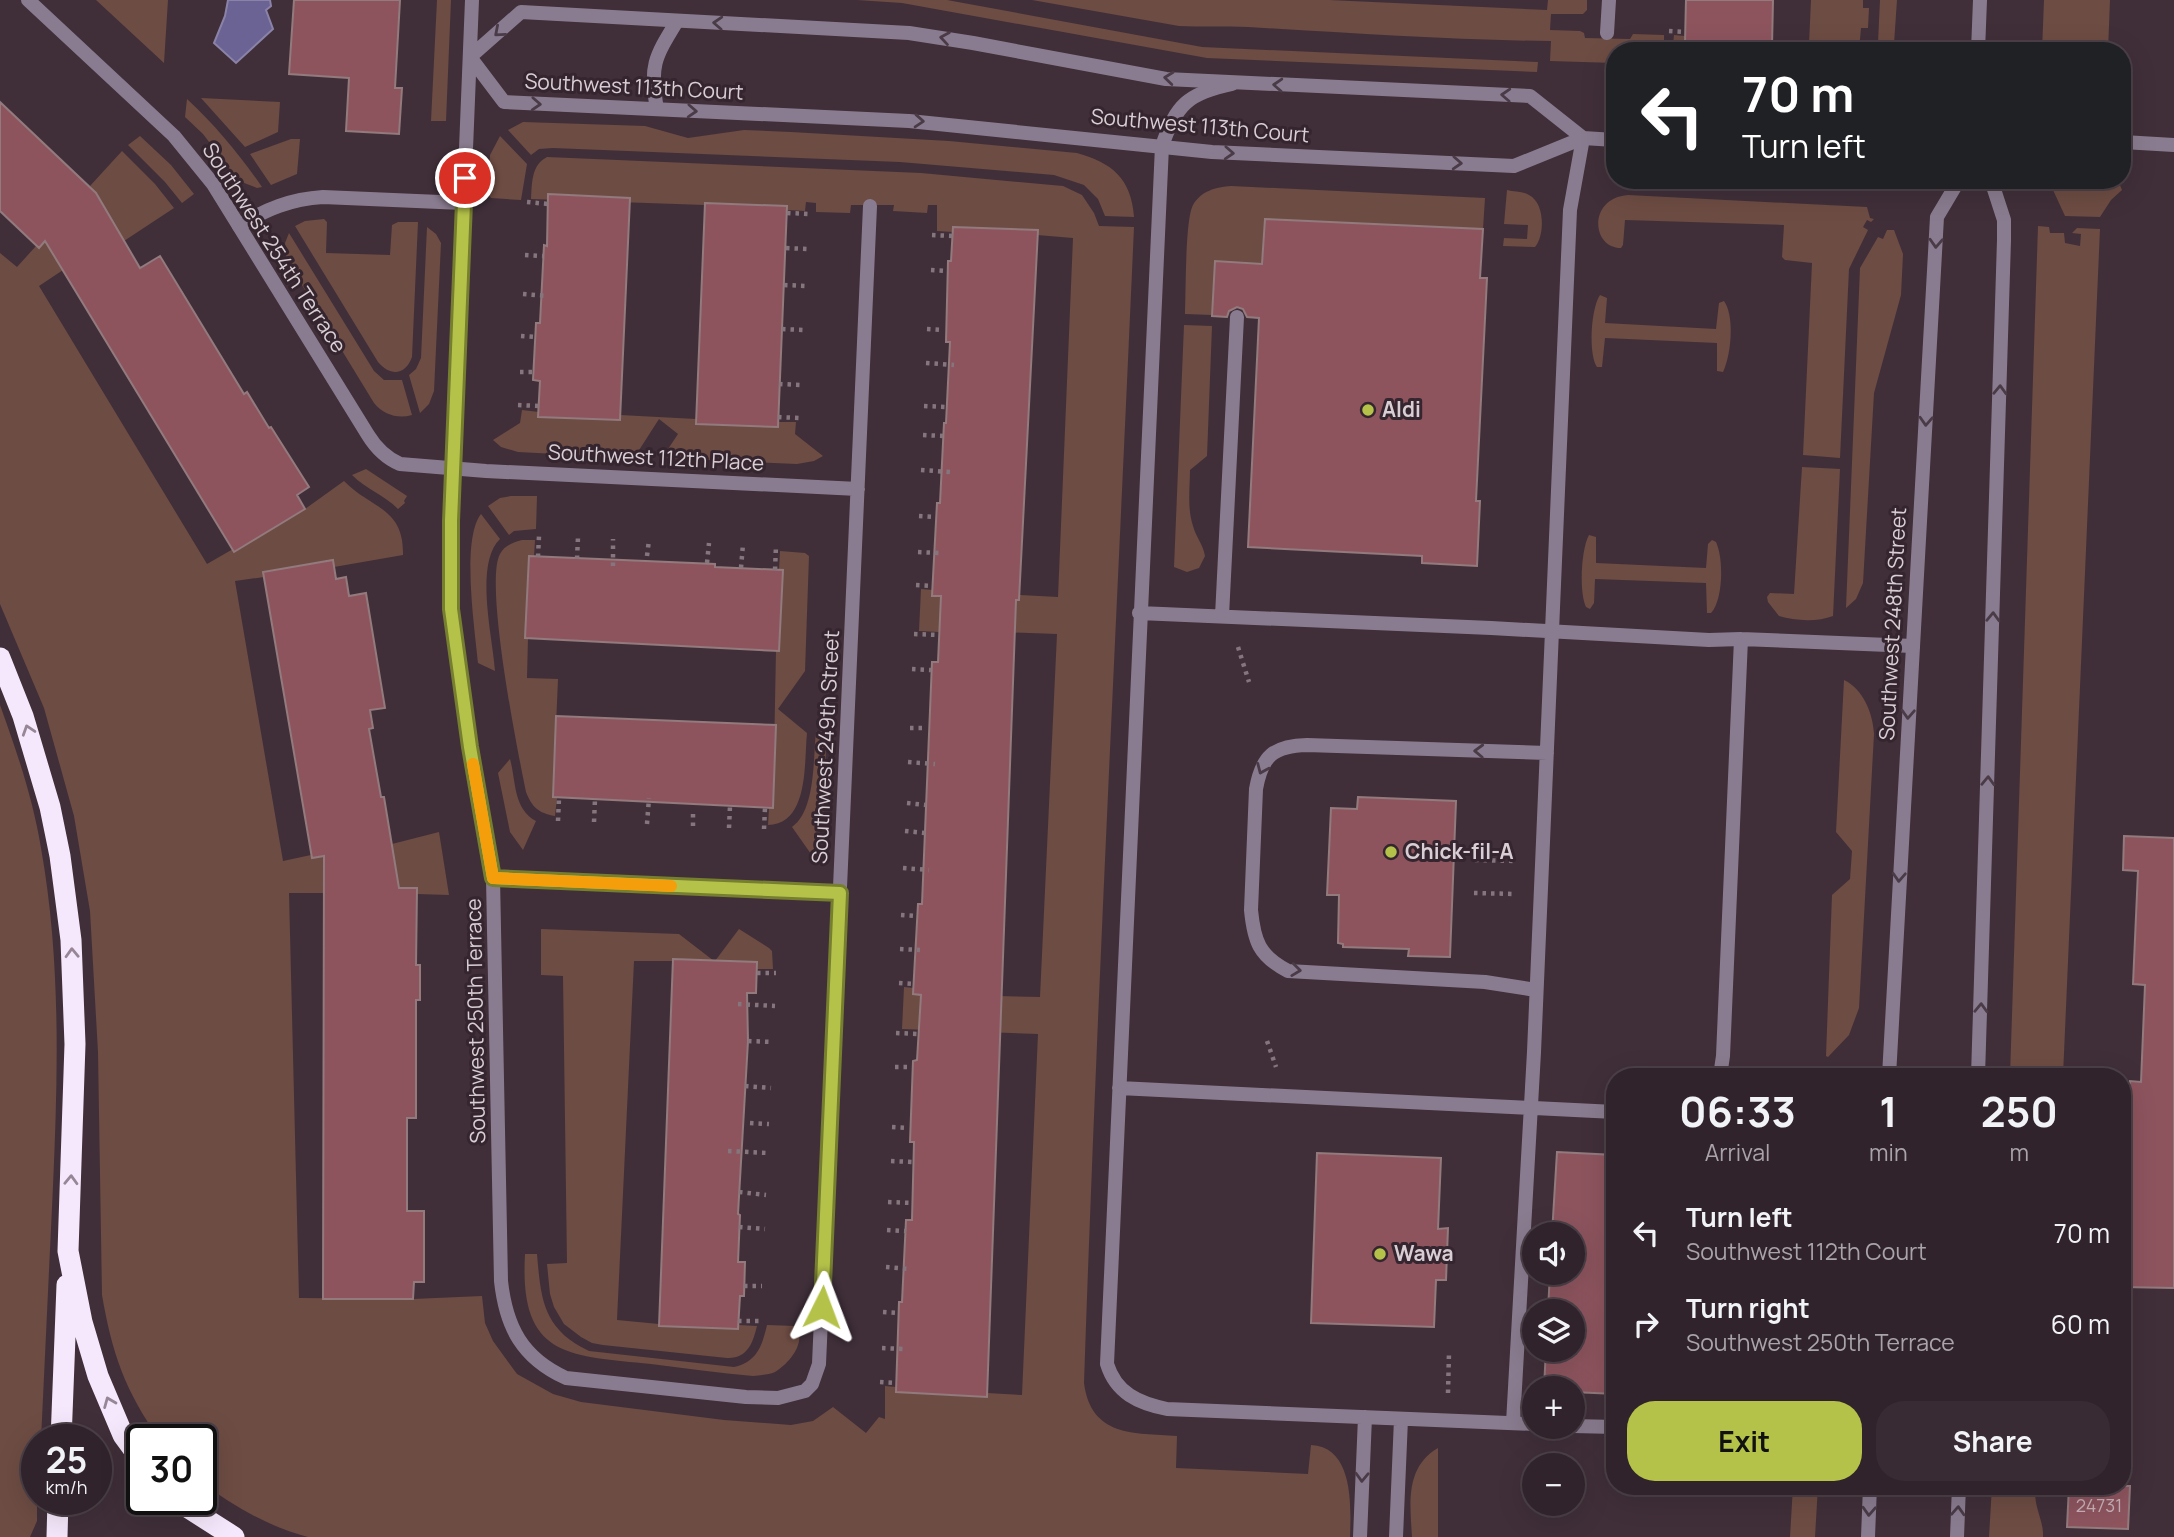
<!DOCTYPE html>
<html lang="en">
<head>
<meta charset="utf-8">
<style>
  body { margin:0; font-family:Manrope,sans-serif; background:#382b33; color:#f1f3f6; height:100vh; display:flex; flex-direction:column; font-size:26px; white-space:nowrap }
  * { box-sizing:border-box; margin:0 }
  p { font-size:23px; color:#a8a4a9 }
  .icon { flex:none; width:38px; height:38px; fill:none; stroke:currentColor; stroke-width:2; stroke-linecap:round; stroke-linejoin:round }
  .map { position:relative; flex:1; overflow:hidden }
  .drawer { position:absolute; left:1606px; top:1068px; width:525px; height:427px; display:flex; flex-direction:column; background:#30232b; border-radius:28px; box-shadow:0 7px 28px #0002,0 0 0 2px #4b4047 }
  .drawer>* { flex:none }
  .guide { position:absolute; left:1606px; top:42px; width:525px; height:147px; border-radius:28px; box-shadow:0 7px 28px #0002,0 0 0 2px #4b4047; background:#202124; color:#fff; overflow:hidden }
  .controls { position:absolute; left:1522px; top:1222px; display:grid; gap:14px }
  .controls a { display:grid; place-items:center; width:63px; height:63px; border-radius:50%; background:#30232b; box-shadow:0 7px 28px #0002,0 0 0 2px #4b4047; font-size:35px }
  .speed { position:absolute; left:21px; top:1424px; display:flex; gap:14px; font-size:35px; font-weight:700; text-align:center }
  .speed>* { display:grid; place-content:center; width:91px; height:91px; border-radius:50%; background:#30232b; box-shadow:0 7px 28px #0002,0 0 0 2px #4b4047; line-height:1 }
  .speed small { font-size:18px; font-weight:400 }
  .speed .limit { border:4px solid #111; border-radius:10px; background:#fff; color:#111 }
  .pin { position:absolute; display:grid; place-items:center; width:60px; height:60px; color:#fff; margin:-30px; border:4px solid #fff; border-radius:50%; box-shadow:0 2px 7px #0007 }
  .me { position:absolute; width:77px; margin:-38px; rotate:3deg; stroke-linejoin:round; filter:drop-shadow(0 0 5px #0008) }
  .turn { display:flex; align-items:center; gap:24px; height:147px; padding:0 21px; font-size:32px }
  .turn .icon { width:91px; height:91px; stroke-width:2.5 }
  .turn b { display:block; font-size:49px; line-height:60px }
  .eta { display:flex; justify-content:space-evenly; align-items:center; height:119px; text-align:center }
  .eta b { font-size:42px; font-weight:700; line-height:49px }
  .primary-button { display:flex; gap:14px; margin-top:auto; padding:14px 21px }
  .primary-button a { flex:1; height:80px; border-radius:28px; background:#b5c249; color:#111; font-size:28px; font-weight:700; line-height:80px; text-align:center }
  .primary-button a+a { background:#382b33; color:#f1f3f6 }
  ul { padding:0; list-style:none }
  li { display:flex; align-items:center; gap:21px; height:91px; padding:0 21px }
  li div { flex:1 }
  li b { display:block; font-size:26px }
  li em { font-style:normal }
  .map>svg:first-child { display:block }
  .green { fill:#6d4c43 }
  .water { fill:#6a6394; stroke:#8b83a7; stroke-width:2 }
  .building { fill:#8d545e; stroke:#927a7d; stroke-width:2 }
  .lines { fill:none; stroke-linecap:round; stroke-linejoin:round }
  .path { stroke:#85767e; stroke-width:4.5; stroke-dasharray:3.5 5; stroke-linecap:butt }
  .service { stroke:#8a7c90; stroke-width:14 }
  .minor { stroke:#8a7c90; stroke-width:14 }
  .tertiary { stroke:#8a7c90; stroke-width:14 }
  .motorway { stroke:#f6e8fc; stroke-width:21 }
  .oneway { stroke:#4a3b47 }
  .oneway2 { stroke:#968696 }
  .route-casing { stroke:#767e2f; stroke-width:18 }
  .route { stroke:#b5c249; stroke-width:12 }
  .slow { stroke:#f59e0b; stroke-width:12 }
  .poi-dot { fill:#b5c249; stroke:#35252f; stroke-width:2.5 }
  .labels { text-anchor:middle; stroke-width:6; stroke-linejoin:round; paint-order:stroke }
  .number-label { font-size:18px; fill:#c6b0b6 }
  .street-label { font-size:21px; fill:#d9ced4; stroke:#35252f }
  .poi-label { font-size:21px; font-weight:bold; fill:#d9ced4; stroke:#35252f; text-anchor:start }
</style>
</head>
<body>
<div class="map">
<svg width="2174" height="1537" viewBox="0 0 2174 1537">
  <rect width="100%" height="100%" fill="#402f39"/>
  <path class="green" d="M96,0H168L164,63Z
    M437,0H451L446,121H431Z
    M857,0H947L1202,47L1538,62L1537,72L1207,58L902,3Z
    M1032,0H1329L1547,10L1548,0H1587V10L1583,14H1551L1550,30L1580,31L1584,33L1585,38L1630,39L1633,34L1664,35V44H1673L1674,35L1685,36V42L1771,46L1772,42L1809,44L1811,0H1863V8H1869L1868,28H1861L1859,51H1615V63L1550,61L1551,41C1450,40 1349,33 1248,27C1225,26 1202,27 1179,26Z
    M1880,0H1897L1894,44L1878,43Z
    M2044,0H2110L2108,51H2042Z
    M201,98L280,102L278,132L245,147Z
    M187,99C216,126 240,155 262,187L257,188L239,181L203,134L185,117Z
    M523,122L645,126L688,138L744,130L791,132L949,141L1077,153C1112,163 1131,178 1134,217L1105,216L1098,199L1084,185L1054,175L900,162L553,148L539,149L531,155L508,130Z
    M140,136L171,165L194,194L182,203L165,182L128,145Z
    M500,136L527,164L521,200L491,198L488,194L490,155Z
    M291,139H300L297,174L271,185L250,154Z
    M122,151L155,184L174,208L124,241L63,270L39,286L207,564L233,549L235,552L305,509L344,481C371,509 404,507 403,555L334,567L333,560L263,572L264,577L235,581L283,861L311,855L312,858L392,844L439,832L449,895L417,894L416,888H325L324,893H289L299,1298L413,1299L482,1296L485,1323L493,1341L517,1374L553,1394L581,1402L724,1420L791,1425L813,1421L833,1407L866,1433L879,1417L885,1419V1386L896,1387V1392L987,1397V1393L1022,1395L1038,1034L902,1029L904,987L914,988V994L1040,997L1057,634L940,630L939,632L919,631L921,589L933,590V596L1019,600L1020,595L1058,597L1073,238L1037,235V230L953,227V232L937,231V205H928L927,213L893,211L894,205H851L850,213L816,212V203L806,202L805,211L787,210V206L706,203L705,205L531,199C532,184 531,165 547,157L921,173L1063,186L1082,195L1094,213L1099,226L1134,227C1117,612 1097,997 1084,1383C1091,1437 1134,1433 1177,1436L1176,1468L1308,1474L1311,1445C1354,1447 1351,1507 1350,1537H308C269,1527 233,1506 201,1482V1440H160C125,1391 112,1353 102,1295L98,1052L90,911L74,816L44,708L0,604V253L17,267L36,246L39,248L93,190L90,186Z
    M2062,180H2118L2122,190L2111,200L2100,217L2065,216L2053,190Z
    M1231,186L1485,198L1483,229L1265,219L1262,264L1215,261L1212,315L1185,314C1186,292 1185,220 1193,205C1201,191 1216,187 1231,186Z
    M1507,190C1514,192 1523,191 1529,195C1545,203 1545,235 1535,247L1503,246L1504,238L1527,239L1528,225L1504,224Z
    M1628,195L1867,207L1870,218L1874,219L1871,222L1867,220L1863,227L1868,230L1849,269L1840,458L1803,455L1812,263L1785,260L1782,257L1784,225L1625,220L1623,245L1621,248C1591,248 1588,198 1628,195Z
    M324,219L327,222L326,253L390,255L392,225L398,222H418L412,357C405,376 390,376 378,362L295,226L305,221Z
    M2038,226L2049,227L2050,233H2064L2065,243L2080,246L2081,234L2072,233L2077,228L2100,229L2063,1076H2010Z
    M427,227L436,234L441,243L434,391L429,404L420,413L409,375L416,369L421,358Z
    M1887,230H1894L1903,254L1901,295L1874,393L1863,583L1856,599L1846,608L1860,268L1878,237L1883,239Z
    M289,233L374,371L384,380H402L412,415C398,419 384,415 374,403L286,259L285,243Z
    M1600,295L1607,298L1605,323L1716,329L1719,303L1724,301C1735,316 1731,356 1723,372L1717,371V343L1605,338L1602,367H1597C1588,354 1591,308 1600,295Z
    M1184,325L1212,326L1207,456L1190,470C1190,488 1187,508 1193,526C1196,537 1203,544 1205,556L1199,568L1187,572L1174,567Z
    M522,410L539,412V417L620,420V415L696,419V424L777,427L778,422H796L795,434L823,456L814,461L797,464L662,458L678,434L659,419L634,458L518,452L501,447L493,440L520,423Z
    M1802,467L1840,469L1833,616C1818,622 1795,621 1779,616L1768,602L1767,597L1770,593L1794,594Z
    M366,469L407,496L404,501L405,503L398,509C384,495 366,489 352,475Z
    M511,496H537L536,529L514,531L509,535L488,506L500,498Z
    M481,514L500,539C474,564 493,638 495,671L478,663C475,629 461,540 481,514Z
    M1589,535L1596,537V563L1706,568L1708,544L1712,540L1716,542C1724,559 1723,600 1711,613H1707L1706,583L1595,579L1594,603L1590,609L1586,607C1579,593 1581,549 1589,535Z
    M522,540H535L534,557H529L525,637L528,638L527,678L558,679L553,797L557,798L555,816C538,813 532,807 526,792C518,753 484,583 500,554C504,546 513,542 522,540Z
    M780,551L805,553L809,556L805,671L778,709L807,733C804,763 809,824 768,825L769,808H773L776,650H779L783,571L779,570Z
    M1844,680C1863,689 1873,713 1874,734L1859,1008L1849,1035L1828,1057L1826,1056L1832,895L1850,879L1852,851L1836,832Z
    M0,705C17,752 33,799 41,848C61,960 58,1073 53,1186C49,1271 45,1355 41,1440H37V1521L30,1537H0Z
    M816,731L826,732C825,765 829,828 811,854L792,827C816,810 813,758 816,731Z
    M510,759C516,780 513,809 536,821L523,850L510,832L498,773Z
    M541,929L679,934L714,961H634L617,1320L659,1324V1326L737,1329L738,1325L757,1326C753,1343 747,1359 727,1358L603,1345L592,1343L581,1337L564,1324L554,1307L550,1294L547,1264L567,1263L563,976L541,975Z
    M739,929L769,948L772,951L773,969H757V962L715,961Z
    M537,1254C541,1300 543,1329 589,1351L734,1367C757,1362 762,1346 767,1325L795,1326C808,1341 789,1364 775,1372C768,1375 760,1375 753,1376C719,1373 685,1368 651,1364C567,1356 519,1357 525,1254Z
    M1438,1448V1537H1412C1410,1504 1405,1467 1438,1448Z
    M1793,1486H1818L1815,1537H1790Z
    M1992,1486H2036C2032,1505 2044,1519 2043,1537H1989Z"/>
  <path class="water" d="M228,0H270L271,6L266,10L273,29L236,63L214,43L225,16Z"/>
  <path class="building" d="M294,0H400L395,88H402L399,134L346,131L349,78L289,74Z
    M1686,0H1773L1772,46L1685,42Z
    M0,102L96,193L140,268L160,256L244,394L247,392L269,428L271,427L309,487L297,495L305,509L234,552L45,241L39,248L0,211Z
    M548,194L630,198L620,420L538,417L540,381L533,380L536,323H540L544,245L547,246Z
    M705,203L787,206L778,427L696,424Z
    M1265,219L1483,229L1480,278H1487L1476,501H1480L1477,566L1422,563V556L1248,547L1259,318L1247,317L1243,309L1237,307L1229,311L1227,317L1212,316L1215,261L1262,264Z
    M953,227L1038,230L1019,600H1016L987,1397L896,1392L899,1302H902L906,1220H912L914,1142H910L913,1061L917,1060L921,995L913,994L918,904H922L932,662H938L941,596H932L937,503H940L944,423H946L950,342H946L948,261H951Z
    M529,556L715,564V567L783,570L779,651L525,638Z
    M333,560L336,579L346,577L349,596L366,593L385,708L370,710L373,728L369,729L381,797H384L399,888H417L416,965H420V1000H416V1118H407V1211H424V1282H414L413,1299H323L324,856L312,858L263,572Z
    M556,716L776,725L773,808L553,797Z
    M1358,797L1456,801L1450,957L1408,956L1409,949L1343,947V944L1338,943L1339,895H1327L1331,808L1357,809Z
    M2124,836L2174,838V1288L2123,1287V1116H2128L2130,1081L2141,1082L2145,985L2133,984L2138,871L2123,870Z
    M673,959L757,962L756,993H747L748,1041L738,1214L740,1215L738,1262H745L744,1296H740L738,1329L659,1326Z
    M1557,1152L1615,1155V1394L1573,1392V1388H1544L1546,1349H1573V1311H1548L1550,1272H1573V1234H1552Z
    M1317,1153L1441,1158L1438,1229L1448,1228L1446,1280H1436L1434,1327L1311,1323Z
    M2069,1486H2130L2128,1529L2067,1527Z"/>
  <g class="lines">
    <path class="path" d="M1669,31L1685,32
      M527,202L548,204
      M787,213L810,214
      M932,235L953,236
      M786,248L808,249
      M525,255L543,256
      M931,270L948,271
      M784,285L807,286
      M523,294L548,296
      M782,329L804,330
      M927,329L944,330
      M521,336L535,337
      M926,363L954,365
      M520,372H533
      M779,384L802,385
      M518,405L539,406
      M924,406L947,407
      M778,417L800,418
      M923,435L943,436
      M921,470L950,472
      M919,516L936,517
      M918,552L939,553
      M647,556L649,540
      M538,557L539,536
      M577,559L578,537
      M707,563L709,543
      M613,566V539
      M741,568L743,544
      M775,570L776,546
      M916,585L933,586
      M914,634L939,635
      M1238,647L1249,682
      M912,669L931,670
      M910,728H925
      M908,762L935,764
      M907,803L926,805
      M558,821L559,798
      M594,822L595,799
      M647,824L649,798
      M693,826V811
      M729,828L730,806
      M764,829L765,808
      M905,831L925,833
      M1475,860L1516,861
      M903,868L929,870
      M1474,893L1515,894
      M901,915L916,916
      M900,949L920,950
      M757,973H776
      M899,983L913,984
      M738,1004L775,1006
      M896,1033L919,1034
      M748,1041L773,1042
      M1267,1041L1276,1067
      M895,1067H912
      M745,1086L771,1088
      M750,1123L769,1124
      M892,1127L908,1128
      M728,1151L768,1153
      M891,1161L913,1162
      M739,1192L766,1195
      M888,1202L913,1203
      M739,1227L765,1229
      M887,1230L906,1231
      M886,1267L910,1269
      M744,1286H762
      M883,1312L899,1313
      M738,1321H761
      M882,1348L904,1349
      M880,1382L896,1383
      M1448,1393L1449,1352"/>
    <path class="service" d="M1232,84C1188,93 1176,105 1162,146L1107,1364C1116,1393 1138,1403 1167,1409L1535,1424
      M657,109C649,66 655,57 677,21
      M239,226C266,209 291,199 323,197L463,203
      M1139,613L1491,628L1709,640L1741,639L1913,646
      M1222,616L1237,317
      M1536,990L1485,982L1288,971C1259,956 1254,941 1251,910L1256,789C1262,756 1273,746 1307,745L1547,753
      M1720,1076L1723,1056L1741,639
      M1119,1088L1615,1112
      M1513,1423L1534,1052L1570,210L1583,138
      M1573,1426L1615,1427
      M1360,1537L1365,1417
      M1396,1537L1401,1419"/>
    <path class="minor" d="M28,0L174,136L213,184L368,435C376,448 386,458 400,464L486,471L858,489
      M472,0L451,521V609L466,725L493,878L501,1281C506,1327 522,1358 566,1378L746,1397L778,1398L805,1391L812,1384L819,1364L870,206
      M1607,33L1609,0
      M1583,138L1530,96L1166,79L973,43L909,33L521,12L470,57L504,102L909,121L1212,152L1514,166L1583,138L1615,140
      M2123,142L2174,145
      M493,878L840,893"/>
    <path class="tertiary" d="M1978,51L1980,0
      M1889,1076L1937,217L1959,180
      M1978,1076L2004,240V220L1991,180
      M1868,1537L1870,1486
      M1957,1537L1959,1486"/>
    <path class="motorway" d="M0,658L23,716L50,807L60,856L71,940L75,1044L68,1251L82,1322L98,1376L123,1435L142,1461
      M61,1440L67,1285
      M176,1500L234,1537
      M57,1537L58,1500"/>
  </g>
  <defs><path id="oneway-chevron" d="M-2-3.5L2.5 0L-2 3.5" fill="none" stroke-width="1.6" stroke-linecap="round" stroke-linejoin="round" transform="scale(1.75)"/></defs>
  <g class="oneway">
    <use href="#oneway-chevron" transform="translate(718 23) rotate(-177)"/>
    <use href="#oneway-chevron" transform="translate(499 32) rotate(139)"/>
    <use href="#oneway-chevron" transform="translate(945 38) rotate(-171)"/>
    <use href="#oneway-chevron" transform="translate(1169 78) rotate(-174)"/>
    <use href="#oneway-chevron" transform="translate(1278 85) rotate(-177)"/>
    <use href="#oneway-chevron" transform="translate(1506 95) rotate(-177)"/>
    <use href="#oneway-chevron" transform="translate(536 104) rotate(3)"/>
    <use href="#oneway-chevron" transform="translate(692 111) rotate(3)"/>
    <use href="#oneway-chevron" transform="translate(919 121) rotate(4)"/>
    <use href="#oneway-chevron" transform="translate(1229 153) rotate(3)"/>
    <use href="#oneway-chevron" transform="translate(1457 163) rotate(3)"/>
    <use href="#oneway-chevron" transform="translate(1936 243) rotate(93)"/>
    <use href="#oneway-chevron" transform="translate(2000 390) rotate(-88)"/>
    <use href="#oneway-chevron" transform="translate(1926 421) rotate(93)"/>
    <use href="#oneway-chevron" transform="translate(1993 617) rotate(-88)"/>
    <use href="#oneway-chevron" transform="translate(1908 714) rotate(93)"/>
    <use href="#oneway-chevron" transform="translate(1479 751) rotate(-178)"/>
    <use href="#oneway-chevron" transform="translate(1262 769) rotate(113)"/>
    <use href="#oneway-chevron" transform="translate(1988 781) rotate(-88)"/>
    <use href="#oneway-chevron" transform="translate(1899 877) rotate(93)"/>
    <use href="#oneway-chevron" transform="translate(1296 970) rotate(7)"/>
    <use href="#oneway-chevron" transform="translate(1981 1008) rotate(-88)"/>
    <use href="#oneway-chevron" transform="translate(1362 1477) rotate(92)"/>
    <use href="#oneway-chevron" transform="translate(1869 1511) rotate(93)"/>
    <use href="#oneway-chevron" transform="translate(1958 1511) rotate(-87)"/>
  </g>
  <g class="oneway2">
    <use href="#oneway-chevron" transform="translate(28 730) rotate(-108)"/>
    <use href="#oneway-chevron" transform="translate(72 953) rotate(-92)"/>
    <use href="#oneway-chevron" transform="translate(71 1180) rotate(-88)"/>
    <use href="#oneway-chevron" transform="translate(109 1402) rotate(-112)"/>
  </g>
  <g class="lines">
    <defs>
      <path id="route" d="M465,178L451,521V609L470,747L493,878L840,893L822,1307"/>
    </defs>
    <use href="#route" class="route-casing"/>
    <use href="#route" class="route"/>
    <path class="slow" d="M473,764L493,878L671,886"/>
  </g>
  <g class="poi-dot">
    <circle cx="1368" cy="410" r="7"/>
    <circle cx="1391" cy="852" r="7"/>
    <circle cx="1380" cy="1254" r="7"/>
  </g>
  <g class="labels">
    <g class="number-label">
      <text x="2099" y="1512">24731</text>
    </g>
    <g class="street-label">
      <text transform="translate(634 87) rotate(3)" y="7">Southwest 113th Court</text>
      <text transform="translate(1200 126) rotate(5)" y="7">Southwest 113th Court</text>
      <text transform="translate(274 248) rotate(57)" y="7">Southwest 254th Terrace</text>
      <text transform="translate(656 458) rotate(3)" y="7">Southwest 112th Place</text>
      <text transform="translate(1893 624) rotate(-87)" y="7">Southwest 248th Street</text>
      <text transform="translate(826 747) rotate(-87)" y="7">Southwest 249th Street</text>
      <text transform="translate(476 1021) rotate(-91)" y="7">Southwest 250th Terrace</text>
    </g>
    <g class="poi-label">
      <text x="1382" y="417">Aldi</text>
      <text x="1405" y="859">Chick-fil-A</text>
      <text x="1394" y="1261">Wawa</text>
    </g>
  </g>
</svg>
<div class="controls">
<a><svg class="icon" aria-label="sound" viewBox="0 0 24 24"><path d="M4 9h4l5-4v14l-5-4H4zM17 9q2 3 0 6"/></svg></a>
<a><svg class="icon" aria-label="layers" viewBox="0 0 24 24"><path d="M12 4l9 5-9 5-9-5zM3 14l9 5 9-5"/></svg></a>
<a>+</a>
<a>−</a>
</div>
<div class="speed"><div>25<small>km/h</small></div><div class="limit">30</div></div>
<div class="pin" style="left:465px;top:178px;background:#d93025"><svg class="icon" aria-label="arrive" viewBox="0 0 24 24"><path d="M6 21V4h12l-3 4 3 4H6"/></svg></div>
<svg class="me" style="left:822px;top:1307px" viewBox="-20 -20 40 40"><path d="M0-17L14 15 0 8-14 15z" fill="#b5c249" stroke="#fff" stroke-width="4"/></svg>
<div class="guide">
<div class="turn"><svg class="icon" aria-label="left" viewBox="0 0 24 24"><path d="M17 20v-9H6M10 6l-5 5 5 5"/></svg><div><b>70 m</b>Turn left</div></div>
</div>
<section class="drawer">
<div class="eta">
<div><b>06:33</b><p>Arrival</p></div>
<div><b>1</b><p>min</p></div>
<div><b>250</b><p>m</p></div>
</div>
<ul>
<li><svg class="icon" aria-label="left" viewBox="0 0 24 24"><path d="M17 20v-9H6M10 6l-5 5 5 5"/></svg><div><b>Turn left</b><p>Southwest 112th Court</p></div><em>70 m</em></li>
<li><svg class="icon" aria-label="right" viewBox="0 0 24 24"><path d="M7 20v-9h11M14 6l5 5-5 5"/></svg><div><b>Turn right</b><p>Southwest 250th Terrace</p></div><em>60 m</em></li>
</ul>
<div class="primary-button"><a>Exit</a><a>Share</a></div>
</section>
</div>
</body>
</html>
